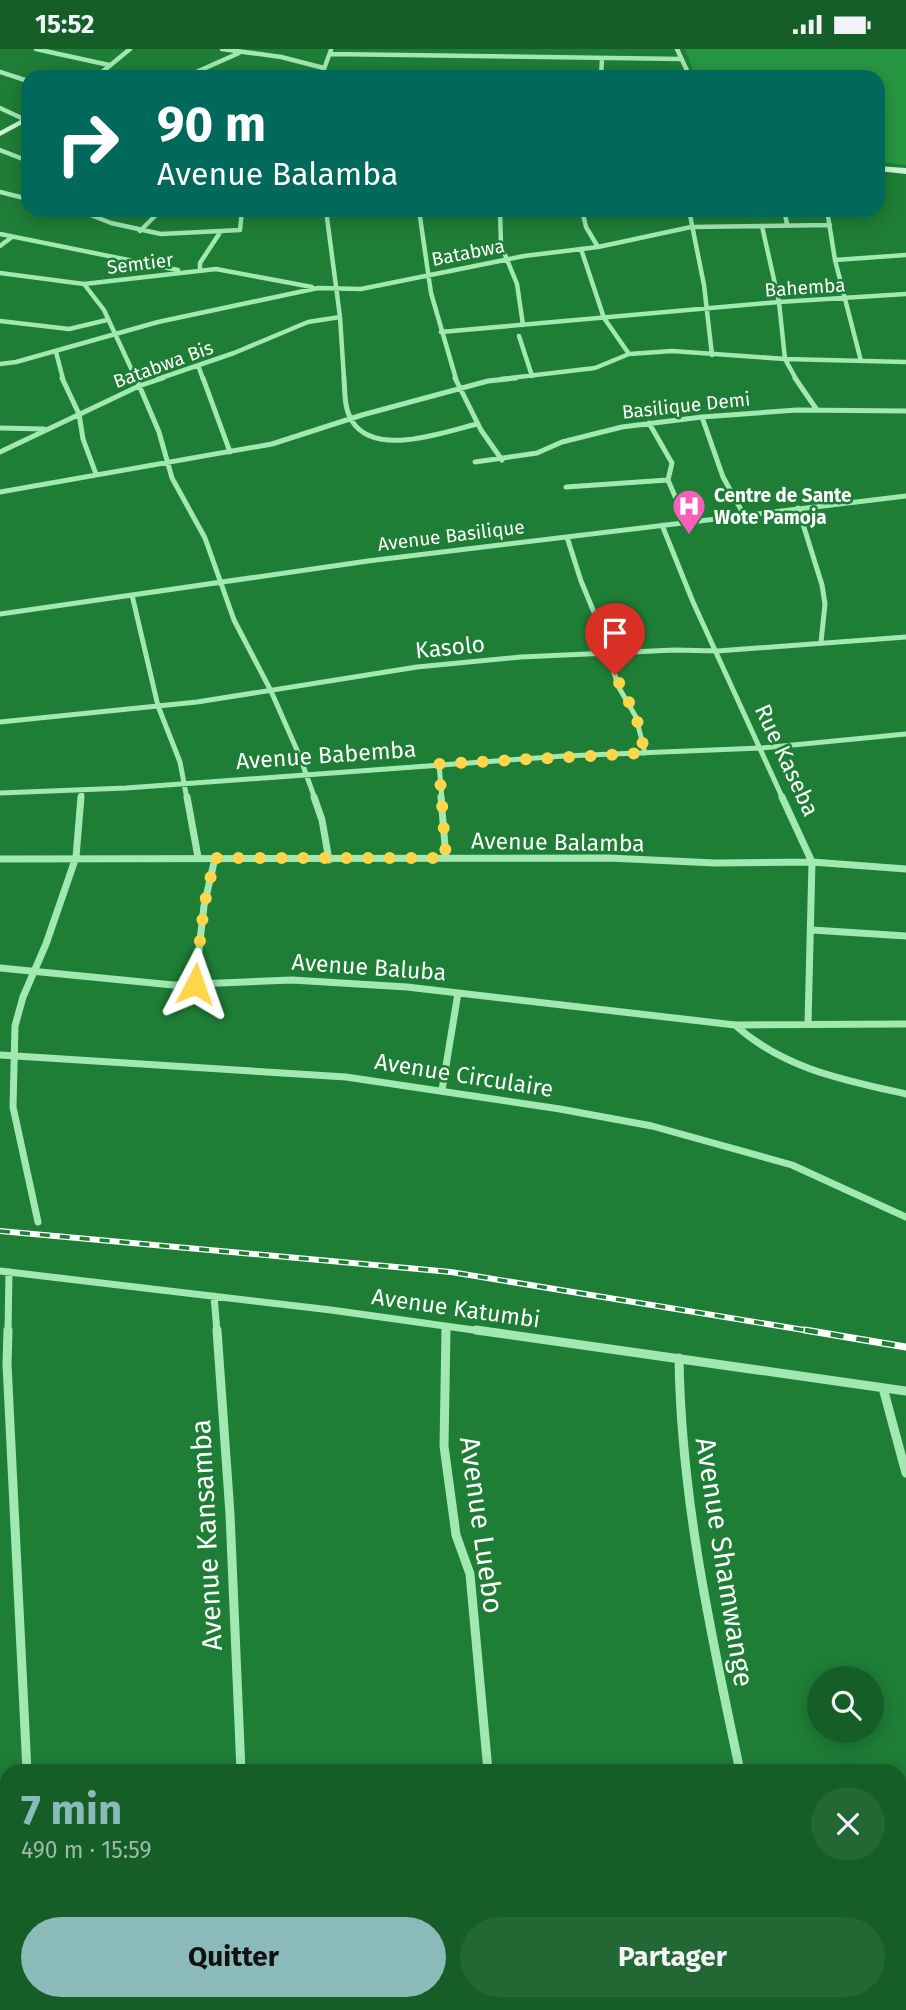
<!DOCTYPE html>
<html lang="fr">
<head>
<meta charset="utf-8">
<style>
  body { margin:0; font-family:"Fira Sans",sans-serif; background:#236734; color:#f1f3f6; height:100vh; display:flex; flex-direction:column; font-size:26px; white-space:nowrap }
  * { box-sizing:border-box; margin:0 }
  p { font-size:23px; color:#9ebaa8 }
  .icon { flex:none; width:38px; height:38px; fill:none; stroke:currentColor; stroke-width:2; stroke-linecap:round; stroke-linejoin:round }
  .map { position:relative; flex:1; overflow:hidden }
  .details { position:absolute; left:0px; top:1715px; width:906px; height:247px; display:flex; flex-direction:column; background:#165e28; border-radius:21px 21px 0 0; box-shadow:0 4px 18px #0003 }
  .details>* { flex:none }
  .banner { position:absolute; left:21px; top:21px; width:864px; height:147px; border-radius:21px; box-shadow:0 4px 18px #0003; background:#00695c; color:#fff; overflow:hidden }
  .controls { position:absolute; left:807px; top:1617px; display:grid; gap:14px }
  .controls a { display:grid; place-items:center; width:77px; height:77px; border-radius:50%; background:#165e28; box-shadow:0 4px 18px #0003; font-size:35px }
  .pin { position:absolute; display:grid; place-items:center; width:60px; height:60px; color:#fff; margin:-72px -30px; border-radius:50% 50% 50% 0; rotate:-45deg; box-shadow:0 0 7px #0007 }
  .pin .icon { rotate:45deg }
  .me { position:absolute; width:77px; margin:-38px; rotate:4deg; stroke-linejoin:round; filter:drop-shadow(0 0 5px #0008) }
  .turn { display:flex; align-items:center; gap:24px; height:147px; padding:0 21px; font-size:32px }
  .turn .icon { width:91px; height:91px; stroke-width:2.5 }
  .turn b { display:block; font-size:49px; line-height:60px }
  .round { display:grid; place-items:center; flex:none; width:74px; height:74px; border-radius:37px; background:#236734 }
  .summary { display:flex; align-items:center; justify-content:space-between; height:119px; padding:0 21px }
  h1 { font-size:42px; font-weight:700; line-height:52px; color:#8bbbb9 }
  .action { display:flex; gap:14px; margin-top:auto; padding:14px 21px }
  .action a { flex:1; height:80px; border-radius:42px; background:#8bbbb9; color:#111; font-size:28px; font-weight:700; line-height:80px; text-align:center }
  .action a+a { background:#236734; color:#f1f3f6 }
  .status { display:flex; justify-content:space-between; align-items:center; height:49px; padding:0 35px; background:#165e28; direction:ltr }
  .status svg { height:19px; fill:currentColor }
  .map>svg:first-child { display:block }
  .green { fill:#279641 }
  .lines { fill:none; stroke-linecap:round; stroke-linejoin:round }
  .minor-far3 { stroke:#a1e8b1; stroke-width:4.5 }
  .minor-far2 { stroke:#a1e8b1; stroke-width:5 }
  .minor-far1 { stroke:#a1e8b1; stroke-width:7 }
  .minor { stroke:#a1e8b1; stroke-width:9 }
  .secondary { fill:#cbf6d6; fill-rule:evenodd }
  .rail-far1-casing { stroke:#fff; stroke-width:6 }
  .rail-casing { stroke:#fff; stroke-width:7 }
  .rail-far1 { stroke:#1e7e36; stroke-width:3.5; stroke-dasharray:10; stroke-linecap:butt }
  .rail { stroke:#1e7e36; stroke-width:4.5; stroke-dasharray:13; stroke-linecap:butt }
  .route { stroke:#ffd54a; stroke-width:12; stroke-dasharray:0 21.6 }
  .labels { text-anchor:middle; stroke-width:5; stroke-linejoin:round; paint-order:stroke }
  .far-street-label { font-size:19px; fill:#fff; stroke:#1e7e36 }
  .far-poi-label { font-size:19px; font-weight:bold; fill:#fff; stroke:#1e7e36; text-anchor:start }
  .street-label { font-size:23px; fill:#fff; stroke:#1e7e36 }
  .near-street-label { font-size:28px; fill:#fff; stroke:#1e7e36 }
</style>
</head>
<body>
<div class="status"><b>15:52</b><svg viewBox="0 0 49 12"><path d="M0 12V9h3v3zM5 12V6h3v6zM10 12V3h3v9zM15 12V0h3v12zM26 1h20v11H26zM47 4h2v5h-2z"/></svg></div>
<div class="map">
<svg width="906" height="1961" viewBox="0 0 906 1961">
  <rect width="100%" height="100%" fill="#1e7e36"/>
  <path class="green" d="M685,0H906V116L879,113L878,28H696Z"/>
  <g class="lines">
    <path class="minor-far3" d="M36,0L109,16
      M222,0L281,8L324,19
      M677,0L690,28
      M330,5L681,10
      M0,23L28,32
      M321,27L339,28
      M96,28L130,0
      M185,28L239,4
      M321,28L331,1
      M601,28L602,10
      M0,59L28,72
      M0,101L28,112
      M0,143L28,150
      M78,161L111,174L161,185L240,181L242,161
      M326,161L340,268L344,330
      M419,161L431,244L456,330
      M500,161L501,196L517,235L523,276
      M582,161L586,178L598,198
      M689,161L704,236L712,306
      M784,161L787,175
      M827,161L835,211L861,312
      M762,177L779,253L785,310L796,330
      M140,182L161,161
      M0,185L178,221
      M0,197L12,188
      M581,200L604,269L629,305
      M835,211L906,206
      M200,220V214L221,182
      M0,224L84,235L104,261L136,330
      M84,235L216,220L312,238
      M0,272L69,280L107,271
      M441,283L779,253L906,245
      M519,287L532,327
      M56,303L63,330
      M0,315L16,313L158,273L318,239L361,240L524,207L598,198L691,178L830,176
      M198,316L203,330
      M158,330L234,304L308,273L340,268
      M501,330L595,319L629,305L672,302L785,310L906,313"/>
    <path class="minor-far2" d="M62,329L79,365L83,390L96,425
      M136,329L159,383L172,429L205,489L234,571L271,642L300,708L315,750
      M203,329L230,403
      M344,329C345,343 344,359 352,372C375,409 444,383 477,375
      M455,329L481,381L502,411
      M795,329L817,361
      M702,368L723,428L744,466
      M649,374L672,414L668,431L686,473
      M0,379L44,380
      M0,403L139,337L163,329
      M475,413L537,404L562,393L622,378L702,368L797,361L906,362
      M566,438L668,431
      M0,443L272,395L362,366L488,332L516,329
      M798,459L822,536L825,555L821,593
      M662,476L693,553L783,750
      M567,488L581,532L603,585L618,637L636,668L645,704
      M132,546L158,657L180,713L187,750
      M0,565L368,512L906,447
      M0,673L197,653L417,618L521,608L675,601L717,602L906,588
      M439,715L442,750
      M0,744L126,739L564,707L761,699L906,685
      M81,750L82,741"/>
    <path class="minor-far1" d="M187,748L198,808
      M314,748L322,771L329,811
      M441,748L446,809
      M782,748L812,813L808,975
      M0,810L609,809L715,814L812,813L906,820
      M812,881L906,887
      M0,919L173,936L292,931L407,938L735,976L906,975
      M195,935L204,857L215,809
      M735,976C784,1020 844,1031 906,1045
      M0,1006L346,1028L560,1060L652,1077L792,1116L906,1168
      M442,1041L458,944
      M38,1173L13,1058L15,977L23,948L46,895L76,808L81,748
      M0,1222L331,1261L488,1283
      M214,1247L217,1283
      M8,1283L9,1223
      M446,1283V1278"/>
    <path class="minor" d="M8,1281L7,1315L27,1722
      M217,1281L230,1465L241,1722
      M446,1281L444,1397L456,1486L470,1525L488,1722
      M476,1281L906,1342
      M679,1309C681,1450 711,1585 740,1722
      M883,1339L906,1424
      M0,1915L7,1914
      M40,1955V1961
      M250,1955V1961
      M514,1955L515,1961
      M780,1955L781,1961"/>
    <path class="secondary" d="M28,67V72L0,87V82Z
      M878,117L906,119V125L878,122Z"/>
    <defs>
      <path id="rail-far1" d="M0,1182L451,1223L816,1283"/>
      <path id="rail" d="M805,1281L906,1298"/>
    </defs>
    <use href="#rail-far1" class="rail-far1-casing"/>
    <use href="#rail" class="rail-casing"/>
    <use href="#rail-far1" class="rail-far1"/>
    <use href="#rail" class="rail"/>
  </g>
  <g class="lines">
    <path class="route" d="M195,935L204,857L215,809H446L439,715L645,704L636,667L615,626"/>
  </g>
  <defs>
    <symbol id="hospital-pin" viewBox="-11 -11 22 30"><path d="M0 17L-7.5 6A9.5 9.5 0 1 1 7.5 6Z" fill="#f75fbb" stroke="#1e7e36"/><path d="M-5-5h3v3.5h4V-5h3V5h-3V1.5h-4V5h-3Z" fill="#fff"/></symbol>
  </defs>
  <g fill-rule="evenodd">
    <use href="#hospital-pin" x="670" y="438" width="38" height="52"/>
  </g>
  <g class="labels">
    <g class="far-street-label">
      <text transform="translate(468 203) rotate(-11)" y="7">Batabwa</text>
      <text transform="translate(140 214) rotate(-7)" y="7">Semtier</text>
      <text transform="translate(805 238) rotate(-4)" y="7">Bahemba</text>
      <text transform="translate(163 315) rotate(-20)" y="7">Batabwa Bis</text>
      <text transform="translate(686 356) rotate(-6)" y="7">Basilique Demi</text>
      <text transform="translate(451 486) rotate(-7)" y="7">Avenue Basilique</text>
    </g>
    <g class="far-poi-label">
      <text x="714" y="453">Centre de Sante<tspan x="714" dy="22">Wote Pamoja</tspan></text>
    </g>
    <g class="street-label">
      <text transform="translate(450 598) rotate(-6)" y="8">Kasolo</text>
      <text transform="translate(326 706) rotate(-4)" y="8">Avenue Babemba</text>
      <text transform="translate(787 711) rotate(65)" y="8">Rue Kaseba</text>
      <text transform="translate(558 793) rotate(1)" y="8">Avenue Balamba</text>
      <text transform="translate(369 918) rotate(4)" y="8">Avenue Baluba</text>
      <text transform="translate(464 1026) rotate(9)" y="8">Avenue Circulaire</text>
      <text transform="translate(456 1259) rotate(8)" y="8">Avenue Katumbi</text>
    </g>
    <g class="near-street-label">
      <text transform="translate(482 1476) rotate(82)" y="10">Avenue Luebo</text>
      <text transform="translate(206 1486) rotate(-93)" y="10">Avenue Kansamba</text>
      <text transform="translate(725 1513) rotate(81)" y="10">Avenue Shamwange</text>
    </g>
  </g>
</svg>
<div class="controls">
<a><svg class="icon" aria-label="search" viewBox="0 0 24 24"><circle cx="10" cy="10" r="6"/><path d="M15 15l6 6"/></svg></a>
</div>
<div class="pin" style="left:615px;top:626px;background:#d93025"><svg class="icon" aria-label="arrive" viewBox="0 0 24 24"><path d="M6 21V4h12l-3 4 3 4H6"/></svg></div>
<svg class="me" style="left:195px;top:935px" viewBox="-20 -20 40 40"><path d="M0-17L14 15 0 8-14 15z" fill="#ffd54a" stroke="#fff" stroke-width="4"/></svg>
<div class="banner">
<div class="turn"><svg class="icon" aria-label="right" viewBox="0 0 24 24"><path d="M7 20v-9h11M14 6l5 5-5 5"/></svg><div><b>90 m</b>Avenue Balamba</div></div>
</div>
<section class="details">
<div class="summary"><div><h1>7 min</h1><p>490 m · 15:59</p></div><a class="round"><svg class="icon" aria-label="close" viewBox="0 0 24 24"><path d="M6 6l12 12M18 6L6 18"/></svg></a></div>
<div class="action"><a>Quitter</a><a>Partager</a></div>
</section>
</div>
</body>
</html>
